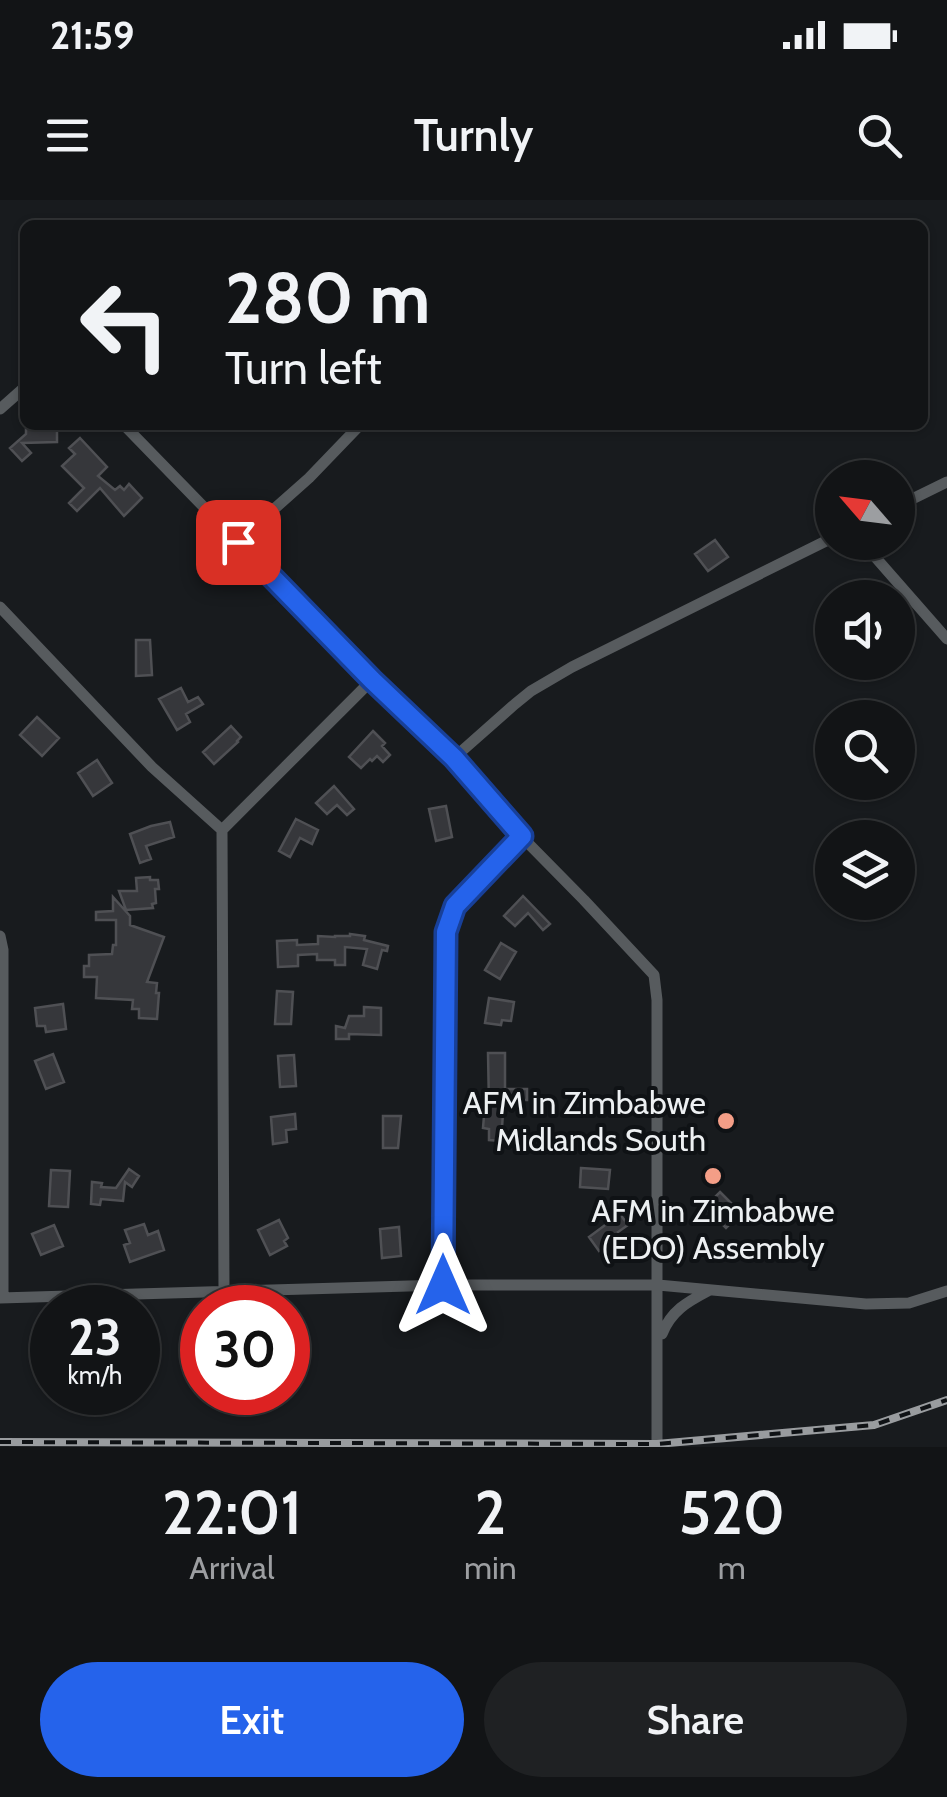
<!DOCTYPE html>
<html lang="en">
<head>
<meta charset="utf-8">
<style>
  body { margin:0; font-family:Cabin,sans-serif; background:#1f2123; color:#f1f3f6; height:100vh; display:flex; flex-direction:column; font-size:38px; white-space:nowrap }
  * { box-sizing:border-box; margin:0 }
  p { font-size:32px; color:#9c9ea1 }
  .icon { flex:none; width:55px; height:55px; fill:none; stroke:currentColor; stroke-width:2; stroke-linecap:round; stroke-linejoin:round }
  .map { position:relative; height:1247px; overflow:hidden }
  .panel { display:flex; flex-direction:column; background:#121416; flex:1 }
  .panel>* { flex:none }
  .guide { position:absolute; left:20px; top:20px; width:908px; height:210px; border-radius:15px; box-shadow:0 2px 8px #0004,0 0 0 2px #313335; background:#121416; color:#f1f3f6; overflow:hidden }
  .needle { width:65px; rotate:298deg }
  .controls { position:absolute; left:815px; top:260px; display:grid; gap:20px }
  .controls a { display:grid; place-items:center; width:100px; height:100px; border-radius:50%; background:#121416; box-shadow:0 2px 8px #0004,0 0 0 2px #313335; font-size:50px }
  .speed { position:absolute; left:30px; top:1085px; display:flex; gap:20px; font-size:50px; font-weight:700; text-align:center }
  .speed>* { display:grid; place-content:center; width:130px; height:130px; border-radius:50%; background:#121416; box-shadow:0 2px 8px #0004,0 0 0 2px #313335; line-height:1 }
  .speed small { font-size:25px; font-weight:400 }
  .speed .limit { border:15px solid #d22; background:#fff; color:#111 }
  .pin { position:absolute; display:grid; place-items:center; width:85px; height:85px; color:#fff; margin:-42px; border-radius:20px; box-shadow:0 5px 15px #0006 }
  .me { position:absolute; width:110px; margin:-55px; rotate:0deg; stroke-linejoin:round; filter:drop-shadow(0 0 8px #0008) }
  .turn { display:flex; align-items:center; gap:35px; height:210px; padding:0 40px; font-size:45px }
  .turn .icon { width:130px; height:130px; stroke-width:2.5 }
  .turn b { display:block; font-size:70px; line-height:85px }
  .eta { display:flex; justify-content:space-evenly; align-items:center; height:170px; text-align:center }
  .eta b { font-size:60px; font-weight:600; line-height:70px }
  .action { display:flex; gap:20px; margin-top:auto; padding:20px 40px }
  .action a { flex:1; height:115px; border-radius:60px; background:#2563eb; color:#fff; font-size:40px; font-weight:600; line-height:115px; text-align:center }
  .action a+a { background:#1f2123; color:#f1f3f6 }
  .status { display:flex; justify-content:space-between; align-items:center; height:70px; padding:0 50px; background:#121416; direction:ltr }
  .status svg { height:28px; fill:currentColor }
  header { display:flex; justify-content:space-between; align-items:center; height:130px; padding:0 40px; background:#121416; font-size:45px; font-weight:600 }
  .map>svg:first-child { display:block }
  .building { fill:#36373b; stroke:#4f5054; stroke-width:2.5 }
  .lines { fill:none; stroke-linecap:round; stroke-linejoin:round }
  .minor { stroke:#575b5e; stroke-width:11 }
  .rail-casing { stroke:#999c9f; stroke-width:8 }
  .rail { stroke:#0f1215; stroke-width:4; stroke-dasharray:11; stroke-linecap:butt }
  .route-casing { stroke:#184099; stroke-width:25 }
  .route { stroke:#2563eb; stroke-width:18 }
  .poi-dot { fill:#f49e87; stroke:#0f1215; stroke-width:4 }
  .labels { text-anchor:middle; stroke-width:8; stroke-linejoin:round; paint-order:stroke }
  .poi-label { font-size:32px; fill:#edf0f2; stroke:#0f1215; text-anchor:end }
</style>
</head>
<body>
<div class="status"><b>21:59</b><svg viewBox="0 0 49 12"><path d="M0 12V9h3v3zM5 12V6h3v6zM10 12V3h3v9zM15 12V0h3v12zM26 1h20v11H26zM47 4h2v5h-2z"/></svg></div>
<header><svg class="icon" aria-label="menu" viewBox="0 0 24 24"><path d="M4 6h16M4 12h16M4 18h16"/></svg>Turnly<svg class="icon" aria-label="search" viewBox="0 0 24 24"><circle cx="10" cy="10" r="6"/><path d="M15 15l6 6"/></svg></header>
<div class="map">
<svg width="947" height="1247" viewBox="0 0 947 1247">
  <rect width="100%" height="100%" fill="#181b1e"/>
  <path class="building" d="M26,225L57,226V242L22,243L31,253L22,261L10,248L26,234Z
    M80,238L107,267L98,276L115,290L120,286L124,290L129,284L142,298L124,316L100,288L77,311L69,303L84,288L62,266L75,254L69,248Z
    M715,340L728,357L708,371L695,354Z
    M136,440H150L152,475L136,476Z
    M181,488L188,502L198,497L203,504L186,514L190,522L177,530L159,499Z
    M37,517L59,538L42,556L20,535Z
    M231,526L241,537L237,541L238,542L214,564L203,552Z
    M373,531L385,543L382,546L390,555L383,562L377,556L372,561L370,559L361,568L349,557Z
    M97,560L112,583L93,596L78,573Z
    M334,586L354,609L347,615L337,605L327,614L316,603Z
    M446,606L452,637L436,641L429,609Z
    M296,619L318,630L312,644L300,638L290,657L279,651Z
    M170,622L174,637L146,646L151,659L140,663L130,634L151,626Z
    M150,677V680H158L159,689H155L156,703L152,704L153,708L126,710L119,691H137L136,678Z
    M523,696L550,724L543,730L528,713L515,726L504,716Z
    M113,697L130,716V725L164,737L147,782L157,783L156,793H159L157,819L139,818V809H132L133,800L96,798L97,777H84V766H89V755L112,754L113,745H116V720H96V712L113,711Z
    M350,734L365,736L364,740L388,746L387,751L382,750L377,769L363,765L367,749L345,747V765H335V760H317V754L298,755V766L278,767L277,741L297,740V745L318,744V736L335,737V736H350Z
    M501,743L516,752L500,779L485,770Z
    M277,791L293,792L291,824H275Z
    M489,798L514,802L511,821L502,820L501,825L485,823Z
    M63,804L66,829L46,832L45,826H37L35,808Z
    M364,807L381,808V835L349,834V839H336V826L345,828L349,816H364Z
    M488,853H505V889H527V900H504L501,941L489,940V929L483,928L484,916H486L487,906H489Z
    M53,854L64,882L46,889L35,861Z
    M294,855L296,886L280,887L278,856Z
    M295,914L296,929L286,930L287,942L273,944L271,917Z
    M383,916H401L398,948H383Z
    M581,968L610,970L608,989L580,987Z
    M129,969L139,976L132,987L125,982L123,1001L101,999L100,1005L91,1004L92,982L102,983L101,987L116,988Z
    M51,970L70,971L68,1007L49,1006Z
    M720,992L741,1013L726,1028L705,1007Z
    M620,1014L628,1025L618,1032L620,1035L599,1051L589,1037Z
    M279,1020L288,1038L284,1041L287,1046L270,1055L258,1030Z
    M144,1024L148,1035L158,1031L164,1050L130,1062L124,1045L130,1043L125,1030Z
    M54,1025L63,1046L41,1055L32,1034Z
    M399,1027L401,1056L382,1058L380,1029Z"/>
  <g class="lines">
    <path class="minor" d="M0,209L25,187
      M124,225L372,480L455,557L522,637L584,700L654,775L657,800V1247
      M898,306L947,282
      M238,341L309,278L360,225
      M862,342L947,439
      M0,407L152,567L222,630L224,1092
      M455,557L515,504L531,491L572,467L832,338
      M222,630L372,480
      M0,736L3,750V1097
      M443,1085L446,732L455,706L522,637
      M0,1098L443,1085H658L866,1104L909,1103L947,1091
      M662,1134C671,1111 687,1102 708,1091"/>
    <defs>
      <path id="rail" d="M0,1242L657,1244L874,1225L947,1200"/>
    </defs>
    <use href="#rail" class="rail-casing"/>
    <use href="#rail" class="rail"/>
  </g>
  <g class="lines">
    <defs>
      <path id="route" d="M238,342L372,480L454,558L522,636L455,706L446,732L443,1085"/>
    </defs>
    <use href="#route" class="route-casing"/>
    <use href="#route" class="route"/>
  </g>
  <g class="poi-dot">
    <circle cx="726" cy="921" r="10"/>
    <circle cx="713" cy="976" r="10"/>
  </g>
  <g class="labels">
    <g class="poi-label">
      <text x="706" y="914">AFM in Zimbabwe<tspan x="706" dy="37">Midlands South</tspan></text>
      <text x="713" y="1022" text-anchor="middle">AFM in Zimbabwe<tspan x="713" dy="37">(EDO) Assembly</tspan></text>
    </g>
  </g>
</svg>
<div class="controls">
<a><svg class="needle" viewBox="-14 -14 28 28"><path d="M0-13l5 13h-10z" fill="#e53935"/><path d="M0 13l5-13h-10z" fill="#9c9ea1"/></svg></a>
<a><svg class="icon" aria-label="sound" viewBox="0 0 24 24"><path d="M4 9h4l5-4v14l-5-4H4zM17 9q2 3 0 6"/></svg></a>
<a><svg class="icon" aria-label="search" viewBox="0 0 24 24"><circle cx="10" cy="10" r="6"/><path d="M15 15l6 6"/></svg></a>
<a><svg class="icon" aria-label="layers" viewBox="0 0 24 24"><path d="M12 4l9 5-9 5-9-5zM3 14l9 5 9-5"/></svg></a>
</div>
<div class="speed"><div>23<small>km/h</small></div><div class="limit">30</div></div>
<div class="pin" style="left:238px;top:342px;background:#d93025"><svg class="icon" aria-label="arrive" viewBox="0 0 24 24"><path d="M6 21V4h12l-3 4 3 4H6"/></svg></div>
<svg class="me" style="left:443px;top:1085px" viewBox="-20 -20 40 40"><path d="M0-17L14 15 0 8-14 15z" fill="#2563eb" stroke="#fff" stroke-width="4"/></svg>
<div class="guide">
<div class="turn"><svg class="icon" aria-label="left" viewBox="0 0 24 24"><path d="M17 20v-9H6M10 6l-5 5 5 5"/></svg><div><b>280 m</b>Turn left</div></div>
</div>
</div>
<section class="panel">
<div class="eta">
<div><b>22:01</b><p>Arrival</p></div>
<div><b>2</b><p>min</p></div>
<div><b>520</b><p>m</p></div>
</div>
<div class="action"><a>Exit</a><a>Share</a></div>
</section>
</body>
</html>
